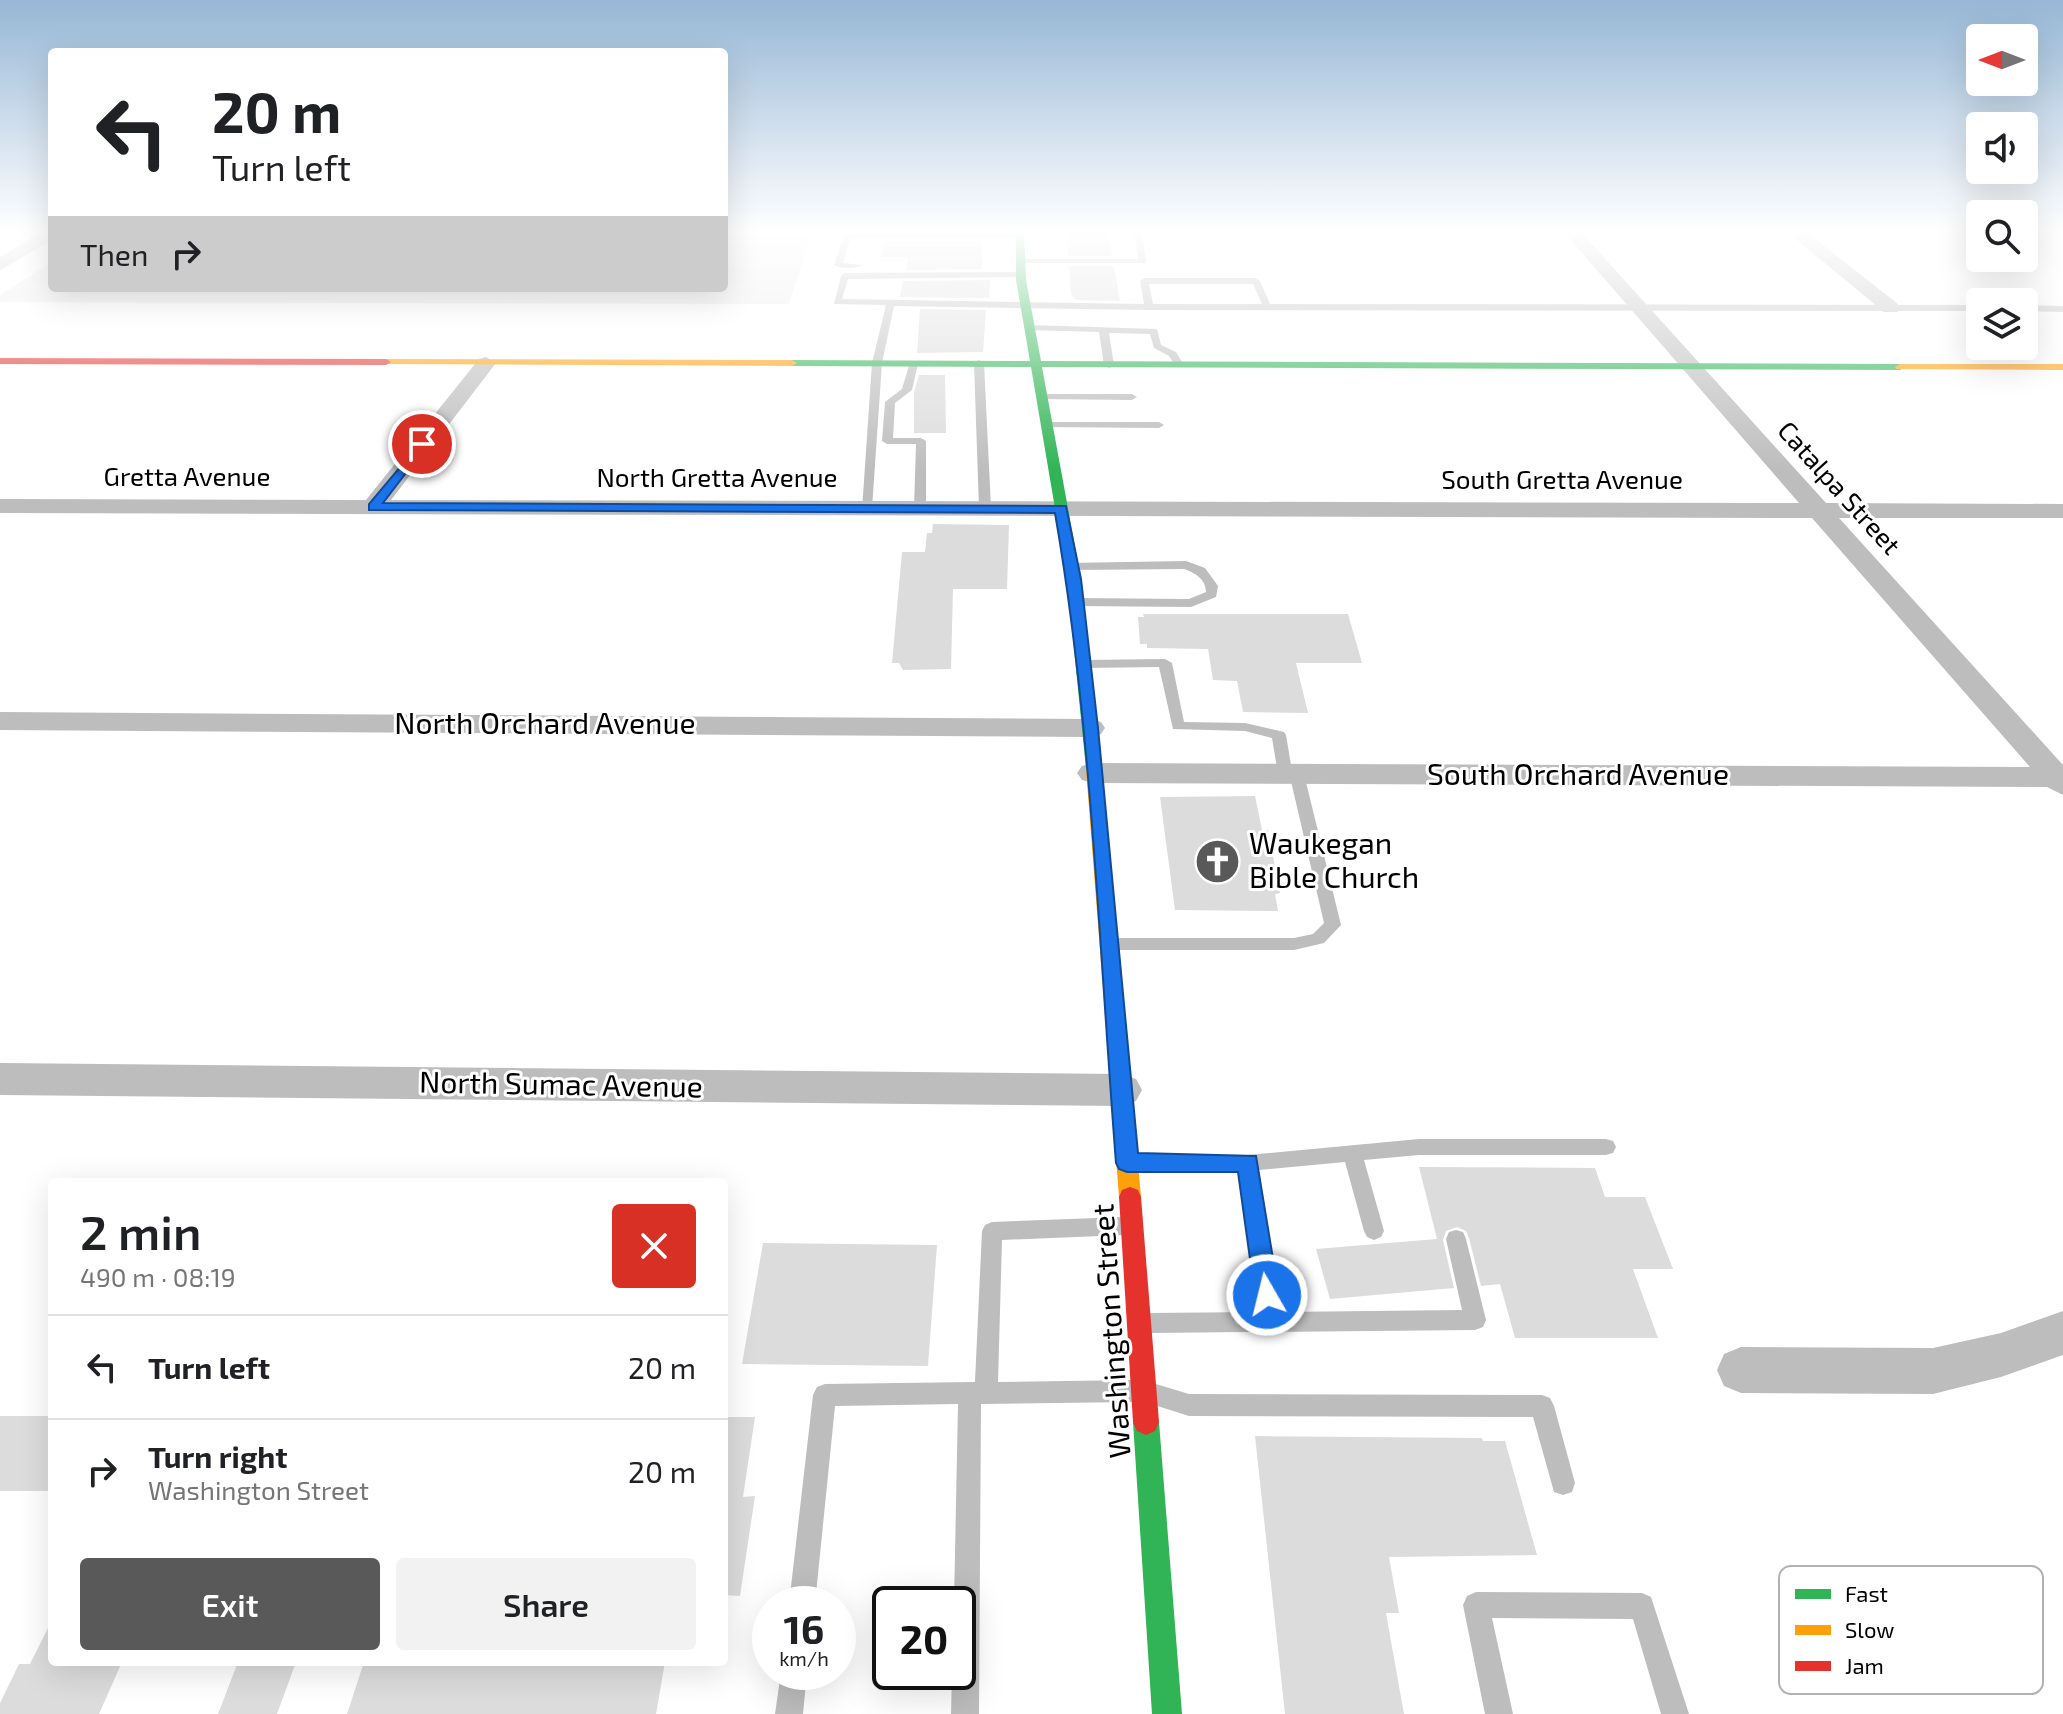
<!DOCTYPE html>
<html lang="en">
<head>
<meta charset="utf-8">
<style>
  body { margin:0; font-family:"Exo 2",sans-serif; background:#f2f2f2; color:#202124; height:100vh; display:flex; flex-direction:column; font-size:30px; white-space:nowrap }
  * { box-sizing:border-box; margin:0 }
  p { font-size:26px; color:#757577 }
  .icon { flex:none; width:44px; height:44px; fill:none; stroke:currentColor; stroke-width:2; stroke-linecap:round; stroke-linejoin:round }
  .map { position:relative; flex:1; overflow:hidden }
  .details { position:absolute; left:48px; top:1178px; width:680px; height:488px; display:flex; flex-direction:column; background:#fff; border-radius:8px; box-shadow:0 8px 32px #0002 }
  .details>* { flex:none }
  .hud { position:absolute; left:48px; top:48px; width:680px; height:244px; border-radius:8px; box-shadow:0 8px 32px #0002; background:#fff; color:#202124; overflow:hidden }
  .needle { width:52px; rotate:270deg }
  .fabs { position:absolute; left:1966px; top:24px; display:grid; gap:16px }
  .fabs a { display:grid; place-items:center; width:72px; height:72px; border-radius:8px; background:#fff; box-shadow:0 8px 32px #0002; font-size:40px }
  .speed { position:absolute; left:752px; top:1586px; display:flex; gap:16px; font-size:40px; font-weight:700; text-align:center }
  .speed>* { display:grid; place-content:center; width:104px; height:104px; border-radius:50%; background:#fff; box-shadow:0 8px 32px #0002; line-height:1 }
  .speed small { font-size:20px; font-weight:400 }
  .speed .limit { border:4px solid #111; border-radius:12px; background:#fff; color:#111 }
  .pin { position:absolute; display:grid; place-items:center; width:68px; height:68px; color:#fff; margin:-34px; border:4px solid #fff; border-radius:50%; box-shadow:0 2px 8px #0007 }
  .me { position:absolute; width:88px; margin:-44px; rotate:352deg; stroke-linejoin:round; filter:drop-shadow(0 0 6px #0008) }
  .turn { display:flex; align-items:center; gap:28px; height:168px; padding:0 32px; font-size:36px }
  .turn .icon { width:104px; height:104px; stroke-width:2.5 }
  .turn b { display:block; font-size:56px; line-height:68px }
  .then { display:flex; align-items:center; height:76px; padding:0 32px; background:#0003; gap:16px; font-size:30px }
  .round { display:grid; place-items:center; flex:none; width:84px; height:84px; border-radius:8px; background:#f2f2f2 }
  .headline { display:flex; align-items:center; justify-content:space-between; height:136px; padding:0 32px }
  h1 { font-size:48px; font-weight:600; line-height:60px }
  .action { display:flex; gap:16px; margin-top:auto; padding:16px 32px }
  .action a { flex:1; height:92px; border-radius:8px; background:#595959; color:#fff; font-size:32px; font-weight:600; line-height:92px; text-align:center }
  .action a+a { background:#f2f2f2; color:#202124 }
  ul { padding:0; list-style:none }
  li { display:flex; align-items:center; gap:24px; height:104px; padding:0 32px; border-top:2px solid #e0e0e0 }
  li div { flex:1 }
  li b { display:block; font-size:30px }
  li em { font-style:normal }
  .map>svg:first-child { display:block }
  .green { fill:#e9e9e9 }
  .building { fill:#dcdcdc }
  .lines { fill:none; stroke-linecap:round; stroke-linejoin:round }
  .lane { fill:#bdbdbd; fill-rule:evenodd }
  .street { fill:#bdbdbd; fill-rule:evenodd }
  .fast { fill:#30b455; fill-rule:evenodd }
  .slow { fill:#ff9f0a; fill-rule:evenodd }
  .jam { fill:#e5322d; fill-rule:evenodd }
  .route { fill:#1a73e8; stroke:#114b97; stroke-width:2 }
  .labels { text-anchor:middle; stroke-width:6; stroke-linejoin:round; paint-order:stroke }
  .far-street-label { font-size:26px; fill:#000; stroke:#fff }
  .street-label { font-size:30px; fill:#000; stroke:#fff }
  .poi-label { font-size:30px; fill:#000; stroke:#fff; text-anchor:start }
  .key { fill:#fff; stroke:#b2b2b2; stroke-width:2 }
  .key-label { font-size:22px; fill:#000 }
</style>
</head>
<body>
<div class="map">
<svg width="2063" height="1714" viewBox="0 0 2063 1714">
  <rect width="100%" height="100%" fill="#fff"/>
  <path class="green" d="M724,231H812L789,304L0,302V295L52,262V288H724Z"/>
  <path class="building" d="M1066,231H1107L1112,256H1068Z
    M885,241H982V269L906,270L908,257H881Z
    M1069,266H1114L1120,301L1076,300L1071,294Z
    M990,280L989,298L900,297L903,281Z
    M920,309L986,310L983,352L917,353Z
    M919,375H945L946,433H914V392Z
    M933,524L1009,525L1007,589H953L951,669L903,670L899,663H892L902,552H925L927,533H932Z
    M1143,614H1348L1362,663H1296L1308,713L1243,712L1237,681L1213,680L1208,649L1147,648V644H1140L1138,617H1144Z
    M1255,796L1262,830H1268L1280,893L1275,894L1278,911L1175,910L1160,797Z
    M1419,1167L1595,1168L1605,1197H1645L1673,1269H1633L1658,1338H1515L1500,1284L1481,1286L1469,1238L1466,1231L1457,1227L1446,1231L1443,1240L1454,1288L1330,1299L1316,1249L1437,1239Z
    M763,1243L937,1245L928,1366L742,1364Z
    M0,1416H52V1491H0Z
    M724,1417H755L743,1497L755,1496L740,1596L724,1595Z
    M1255,1436L1482,1438L1483,1441H1505L1537,1555L1389,1557L1399,1613H1386L1404,1714H1285Z
    M52,1620V1662H122L99,1714H0V1703L19,1664H30Z
    M238,1662H296L277,1714H218Z
    M364,1662H665L656,1714H347Z"/>
  <g class="lines">
    <path class="lane" d="M1134,231H1142L1146,263H1021L1017,261L1021,259H1138Z
      M844,234H1020L1024,236L1020,238H850L843,263L863,265C857,269 840,269 834,265Z
      M1021,272L1024,273V277L848,279L842,299L1144,304L1140,281L1144,278H1256L1260,281L1270,304L1980,305V311L1149,310L894,306L882,363L872,508L862,510L872,363L886,305L834,304L841,276L845,273ZM1149,284H1253L1262,304H1153Z
      M2024,305L2063,306V312L2024,311Z
      M1030,325L1157,329L1161,345L1176,352L1184,365L1176,367L1169,356L1154,348L1150,334L1109,333L1114,365L1109,368L1104,365L1099,332L1027,330V326Z
      M979,360L984,363L991,508L985,511L979,508L974,363Z
      M910,362L918,364L912,390L895,403L893,438H921L926,441V508L920,511L914,508L916,444H887L882,441L885,402L902,389Z
      M1042,394H1132L1137,397L1132,400L1038,399L1037,397Z
      M1047,422H1159L1164,425L1159,428L1043,427L1042,425Z
      M1186,561L1205,568L1218,586L1216,597L1191,607L1076,606L1070,602L1076,598L1189,599L1206,592C1206,579 1195,573 1184,569L1071,570L1067,569V563Z
      M1165,659L1172,663L1184,722L1245,723L1284,732L1286,735L1292,771H1302L1304,774L1341,925L1324,943L1294,950H1114L1108,948L1105,944L1108,940L1114,938H1294L1313,934L1324,923L1290,777L1285,779L1278,774L1272,738L1245,731L1173,729L1159,667L1083,668L1076,664L1083,660Z
      M1419,1139H1606L1613,1141L1616,1147L1613,1153L1606,1155H1419L1364,1160L1384,1231L1381,1237L1374,1240L1367,1237L1364,1231L1345,1162L1259,1170L1280,1312L1462,1310L1446,1239L1449,1232L1456,1230L1463,1232L1466,1239L1486,1320L1483,1327L1475,1330L1149,1333L1141,1330L1138,1323L1141,1316L1149,1313L1259,1312L1239,1171H1134L1127,1169L1124,1163L1127,1157L1134,1155H1248Z
      M1124,1217L1131,1220L1134,1226L1131,1232L1124,1235L1002,1240L998,1382L1134,1380L1142,1383L1145,1391L1142,1399L1134,1402L981,1404L979,1714H951L952,1672H958V1604H954L958,1404L835,1406L815,1604H789L813,1395L817,1387L825,1384L975,1382L982,1231L985,1225L992,1222Z
      M1156,1384L1189,1394L1542,1395L1550,1398L1554,1406L1575,1483L1572,1492L1563,1495L1554,1492L1533,1417L1189,1416L1148,1403L1144,1395L1148,1387Z
      M1476,1592L1642,1593L1651,1597L1689,1714H1661L1633,1619L1492,1618L1513,1714H1485L1463,1605L1467,1596Z
      M781,1672H807L803,1714H775Z"/>
    <path class="street" d="M43,231H52V240L0,270V257Z
      M1563,231H1580L1826,503L2063,504V518H1839L2063,765V795L2047,787L1093,783L1082,780L1077,773L1082,766L1093,763L2030,767L1812,518L0,513V499L366,500L479,359L486,357L496,363L391,500L1799,503Z
      M1786,231H1805L1898,304V312H1884Z
      M0,712L1090,719L1101,722L1105,728L1101,734L1090,737L0,730Z
      M0,1063L1122,1074L1136,1079L1142,1090L1136,1101L1122,1106L0,1095Z
      M2063,1311V1355L2001,1377L1933,1394L1741,1393L1724,1386L1717,1370L1724,1354L1741,1347L1933,1348L2001,1333Z"/>
    <path class="fast" d="M1016,231H1024L1026,280L1041,361L1900,364L1905,367L1900,370L1042,367L1081,579L1102,769L1094,774L1086,769L1067,579L1031,367L792,366L787,363L792,360L1030,361L1016,280Z
      M1146,1409L1155,1413L1159,1422L1182,1714H1152L1133,1422L1137,1413Z"/>
    <path class="slow" d="M386,359L792,360L797,363L792,366L382,364L381,362Z
      M1900,364H2063V370L1896,369L1895,367Z
      M1094,764L1102,769L1141,1197L1138,1204L1130,1207L1122,1204L1119,1197L1086,769Z"/>
    <path class="jam" d="M0,358L386,359L391,362L386,365L0,364Z
      M1130,1187L1138,1190L1141,1197L1159,1422L1155,1431L1146,1435L1137,1431L1133,1422L1119,1197L1122,1190Z"/>
  </g>
  <linearGradient id="sky" x2="0" y2="1"><stop stop-color="#96b7d6"/><stop offset="0.49" stop-color="#fff"/><stop offset="1" stop-color="#fff" stop-opacity="0"/></linearGradient>
  <rect width="2063" height="471" fill="url(#sky)"/>
  <path class="route" d="M422,441L428,444L383,503L1066,506L1081,579L1098,728L1138,1153L1256,1156L1279,1295L1276,1303L1267,1306L1258,1303L1255,1295L1238,1172H1127L1119,1169L1116,1163C1099,947 1092,726 1055,513L369,510V504Z"/>
  <defs>
    <symbol id="church-disc" viewBox="-11 -11 22 22"><circle r="9.5" fill="#595959" stroke="#fff"/><path d="M-1.2-6h2.4v3.5h3.3v2.4h-3.3V6h-2.4V-.1h-3.3v-2.4h3.3Z" fill="#fff"/></symbol>
  </defs>
  <g fill-rule="evenodd">
    <use href="#church-disc" x="1192" y="836" width="51" height="51"/>
  </g>
  <g class="labels">
    <g class="far-street-label">
      <text x="187" y="486">Gretta Avenue</text>
      <text x="717" y="487">North Gretta Avenue</text>
      <text x="1562" y="489">South Gretta Avenue</text>
      <text transform="translate(1839 488) rotate(48)" y="9">Catalpa Street</text>
    </g>
    <g class="street-label">
      <text x="545" y="734">North Orchard Avenue</text>
      <text x="1578" y="785">South Orchard Avenue</text>
      <text transform="translate(561 1085) rotate(1)" y="10">North Sumac Avenue</text>
      <text transform="translate(1112 1331) rotate(-94)" y="10">Washington Street</text>
    </g>
    <g class="poi-label">
      <text x="1249" y="854">Waukegan<tspan x="1249" dy="34">Bible Church</tspan></text>
    </g>
  </g>
  <rect x="1779" y="1566" width="264" height="128" rx="12" class="key"/>
  <rect x="1795" y="1589" width="36" height="10" fill="#30b455"/>
  <rect x="1795" y="1625" width="36" height="10" fill="#ff9f0a"/>
  <rect x="1795" y="1661" width="36" height="10" fill="#e5322d"/>
  <g class="key-label">
    <text x="1845" y="1602">Fast</text>
    <text x="1845" y="1638">Slow</text>
    <text x="1845" y="1674">Jam</text>
  </g>
</svg>
<div class="fabs">
<a><svg class="needle" viewBox="-14 -14 28 28"><path d="M0-13l5 13h-10z" fill="#e53935"/><path d="M0 13l5-13h-10z" fill="#757577"/></svg></a>
<a><svg class="icon" aria-label="sound" viewBox="0 0 24 24"><path d="M4 9h4l5-4v14l-5-4H4zM17 9q2 3 0 6"/></svg></a>
<a><svg class="icon" aria-label="search" viewBox="0 0 24 24"><circle cx="10" cy="10" r="6"/><path d="M15 15l6 6"/></svg></a>
<a><svg class="icon" aria-label="layers" viewBox="0 0 24 24"><path d="M12 4l9 5-9 5-9-5zM3 14l9 5 9-5"/></svg></a>
</div>
<div class="speed"><div>16<small>km/h</small></div><div class="limit">20</div></div>
<div class="pin" style="left:422px;top:444px;background:#d93025"><svg class="icon" aria-label="arrive" viewBox="0 0 24 24"><path d="M6 21V4h12l-3 4 3 4H6"/></svg></div>
<svg class="me" style="left:1267px;top:1295px" viewBox="-20 -20 40 40"><circle r="17" fill="#1a73e8" stroke="#fff" stroke-width="3"/><path d="M0-11L8 9 0 5-8 9z" fill="#fff"/></svg>
<div class="hud">
<div class="turn"><svg class="icon" aria-label="left" viewBox="0 0 24 24"><path d="M17 20v-9H6M10 6l-5 5 5 5"/></svg><div><b>20 m</b>Turn left</div></div>
<div class="then">Then<svg class="icon" aria-label="right" viewBox="0 0 24 24"><path d="M7 20v-9h11M14 6l5 5-5 5"/></svg></div>
</div>
<section class="details">
<div class="headline"><div><h1>2 min</h1><p>490 m · 08:19</p></div><a class="round" style="background:#d93025;color:#fff"><svg class="icon" aria-label="close" viewBox="0 0 24 24"><path d="M6 6l12 12M18 6L6 18"/></svg></a></div>
<ul>
<li><svg class="icon" aria-label="left" viewBox="0 0 24 24"><path d="M17 20v-9H6M10 6l-5 5 5 5"/></svg><div><b>Turn left</b></div><em>20 m</em></li>
<li><svg class="icon" aria-label="right" viewBox="0 0 24 24"><path d="M7 20v-9h11M14 6l5 5-5 5"/></svg><div><b>Turn right</b><p>Washington Street</p></div><em>20 m</em></li>
</ul>
<div class="action"><a>Exit</a><a>Share</a></div>
</section>
</div>
</body>
</html>
